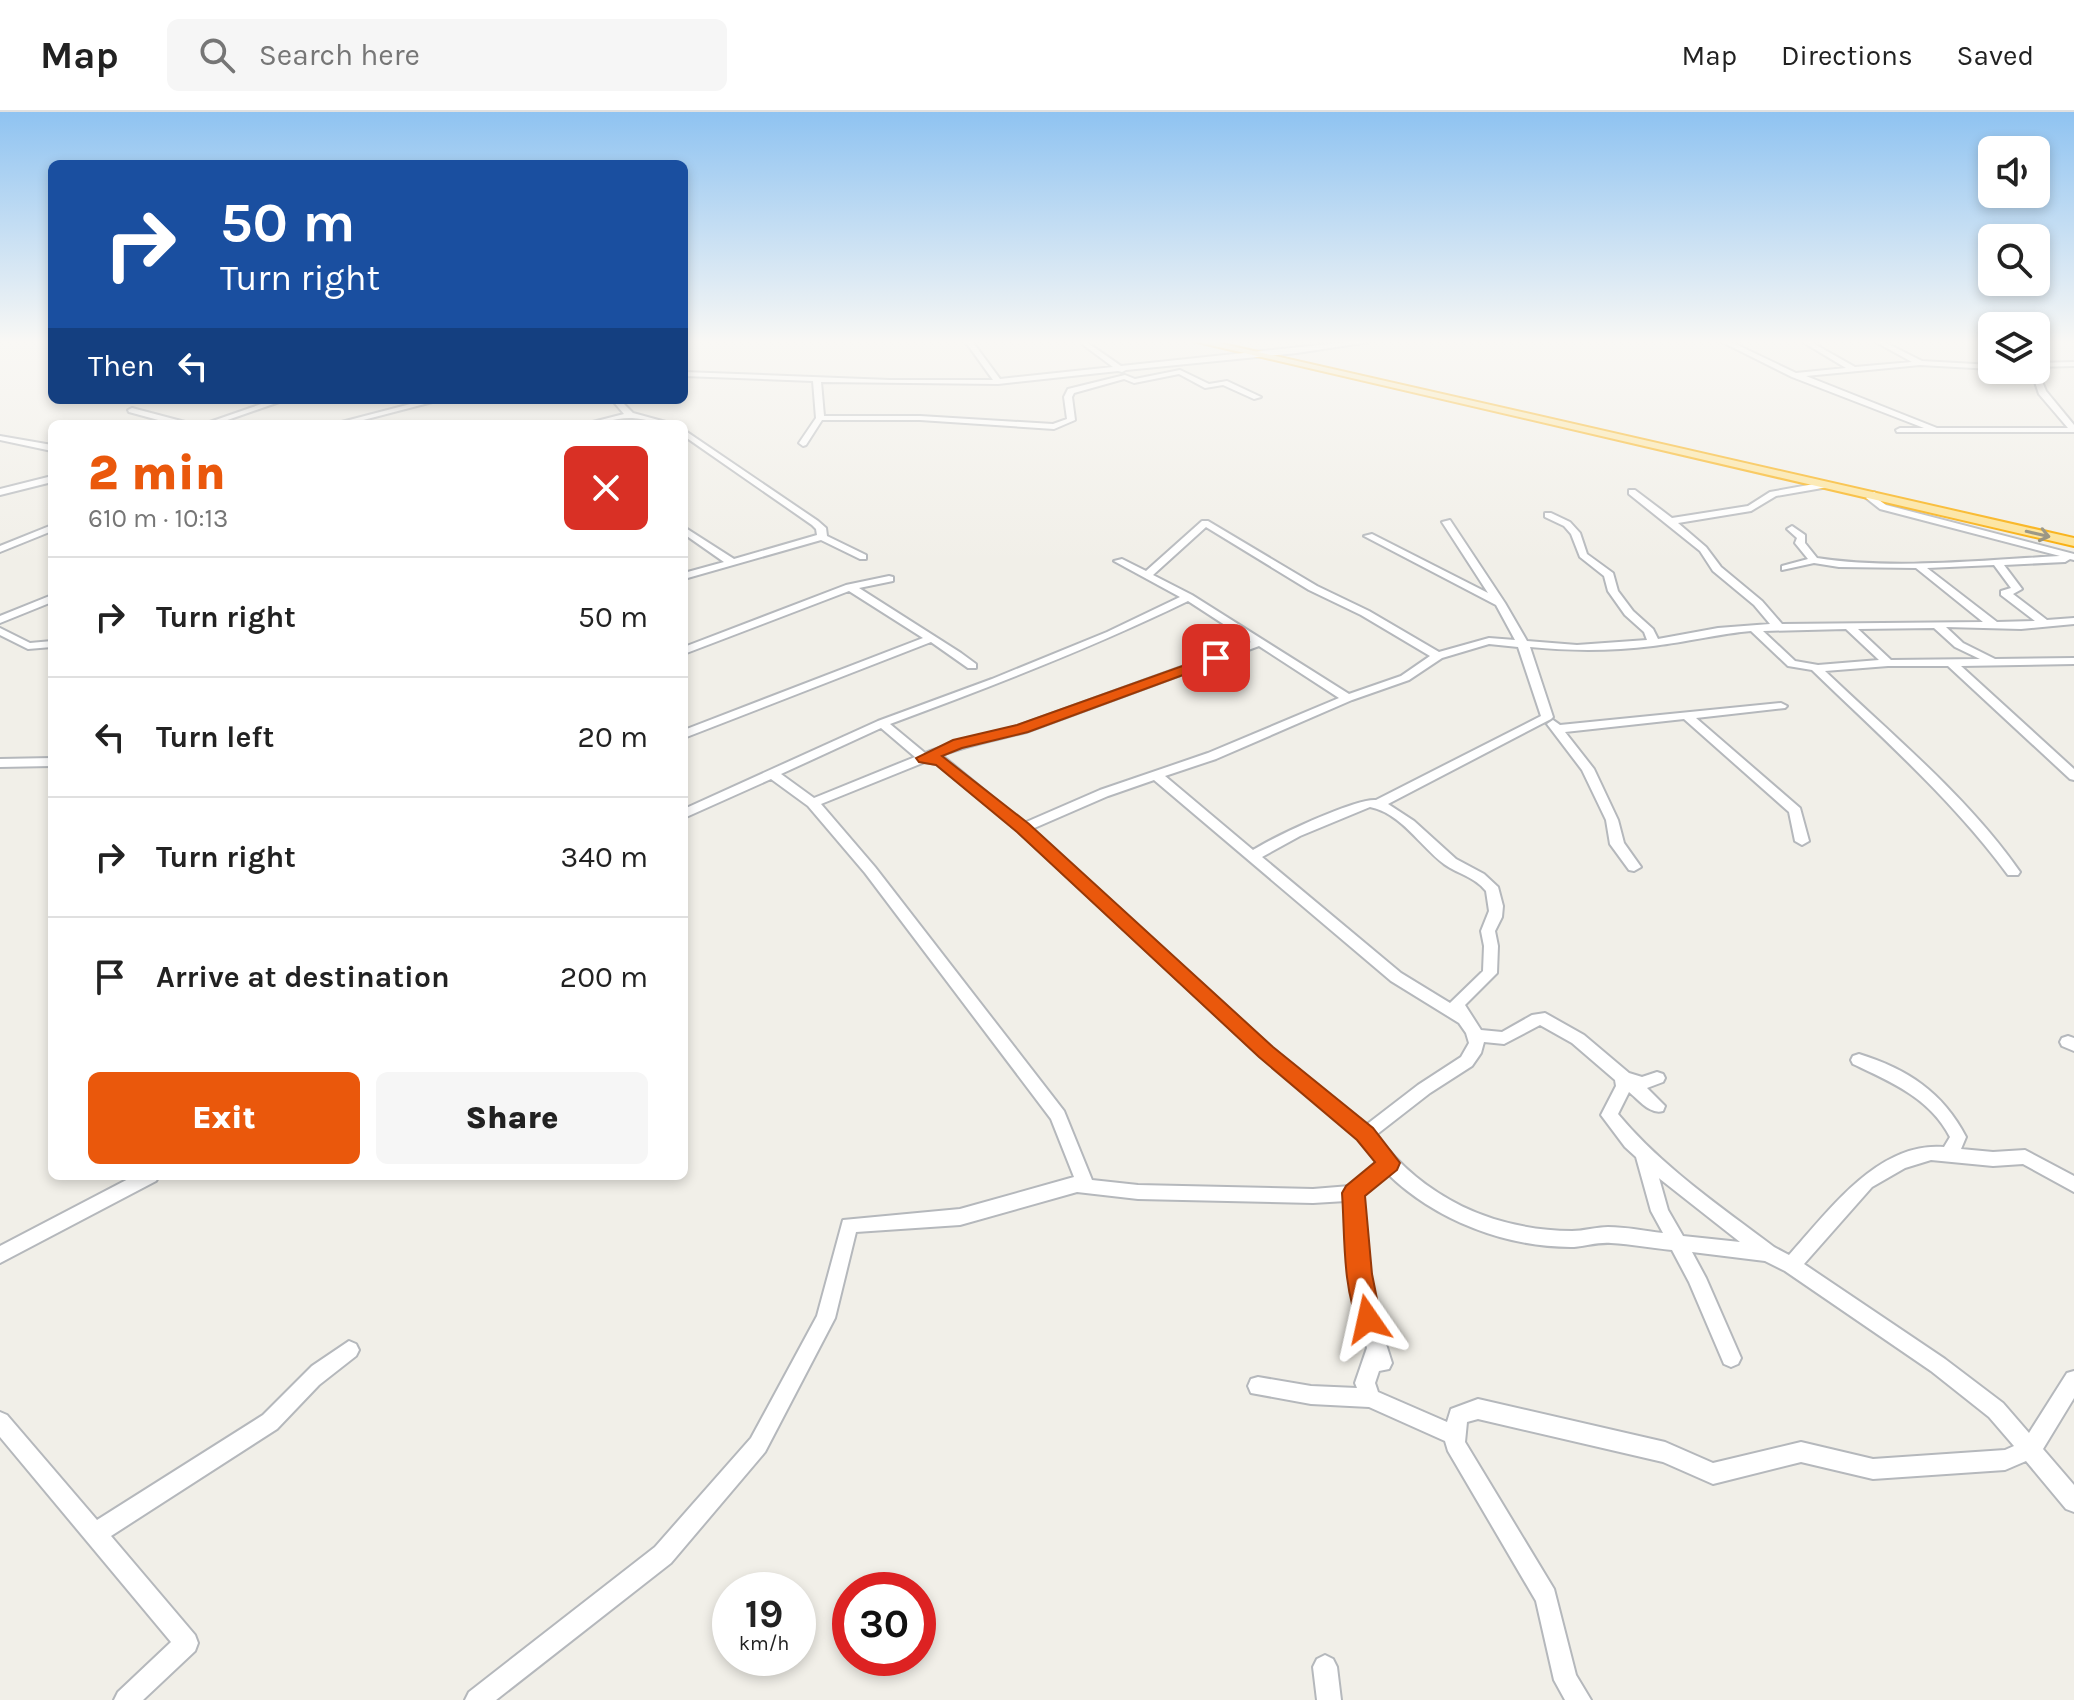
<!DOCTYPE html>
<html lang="en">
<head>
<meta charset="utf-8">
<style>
  body { margin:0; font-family:Karla,sans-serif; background:#f6f6f6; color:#222; height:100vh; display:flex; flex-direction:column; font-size:30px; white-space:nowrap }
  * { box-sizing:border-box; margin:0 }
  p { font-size:26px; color:#767676 }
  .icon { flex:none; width:44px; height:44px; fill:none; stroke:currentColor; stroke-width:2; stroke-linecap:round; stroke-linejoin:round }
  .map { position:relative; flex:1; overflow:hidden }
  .drawer { position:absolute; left:48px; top:308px; width:640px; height:760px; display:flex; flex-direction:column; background:#fff; border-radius:12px; box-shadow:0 4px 12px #0003 }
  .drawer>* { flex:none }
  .top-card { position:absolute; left:48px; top:48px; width:640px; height:244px; border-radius:12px; box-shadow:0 4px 12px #0003; background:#1a4fa0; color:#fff; overflow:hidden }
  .buttons { position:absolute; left:1978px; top:24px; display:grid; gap:16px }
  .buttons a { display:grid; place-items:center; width:72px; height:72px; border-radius:12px; background:#fff; box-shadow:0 4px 12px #0003; font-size:40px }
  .speed { position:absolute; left:712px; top:1460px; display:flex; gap:16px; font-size:40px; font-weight:700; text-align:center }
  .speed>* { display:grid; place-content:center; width:104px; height:104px; border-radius:50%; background:#fff; box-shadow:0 4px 12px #0003; line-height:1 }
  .speed small { font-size:20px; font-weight:400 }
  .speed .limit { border:12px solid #d22; background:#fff; color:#111 }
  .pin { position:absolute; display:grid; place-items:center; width:68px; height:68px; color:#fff; margin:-34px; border-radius:16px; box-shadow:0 4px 12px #0006 }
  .me { position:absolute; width:88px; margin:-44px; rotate:349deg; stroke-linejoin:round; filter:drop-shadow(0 0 6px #0008) }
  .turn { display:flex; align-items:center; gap:28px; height:168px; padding:0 40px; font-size:36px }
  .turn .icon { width:104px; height:104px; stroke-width:2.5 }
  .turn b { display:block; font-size:56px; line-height:68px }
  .then { display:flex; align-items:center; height:76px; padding:0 40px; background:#0003; gap:16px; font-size:30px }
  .round { display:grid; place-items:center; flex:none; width:84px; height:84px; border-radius:12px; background:#f6f6f6 }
  .headline { display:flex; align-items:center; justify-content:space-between; height:136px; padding:0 40px }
  h1 { font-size:48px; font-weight:800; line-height:60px; color:#ea580c }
  .cta { display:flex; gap:16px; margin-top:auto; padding:16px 40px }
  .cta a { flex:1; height:92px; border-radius:12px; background:#ea580c; color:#fff; font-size:32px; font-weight:800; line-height:92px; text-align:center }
  .cta a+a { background:#f6f6f6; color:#222 }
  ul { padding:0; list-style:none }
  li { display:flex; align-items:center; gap:24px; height:120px; padding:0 40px; border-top:2px solid #e0e0e0 }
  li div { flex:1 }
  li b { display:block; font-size:30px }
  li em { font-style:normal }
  header { display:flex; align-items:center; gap:48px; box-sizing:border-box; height:112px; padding:0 40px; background:#fff; border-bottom:2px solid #e0e0e0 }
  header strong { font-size:38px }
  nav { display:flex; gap:44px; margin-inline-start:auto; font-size:28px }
  .search { width:560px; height:72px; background:#f6f6f6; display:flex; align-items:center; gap:20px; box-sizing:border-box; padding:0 28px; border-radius:12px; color:#767676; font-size:30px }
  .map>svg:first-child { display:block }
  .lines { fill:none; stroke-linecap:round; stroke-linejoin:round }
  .minor-casing { stroke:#b5b8bc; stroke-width:4 }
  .highway-casing { stroke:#f9ab00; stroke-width:4 }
  .minor { fill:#fff; fill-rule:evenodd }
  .highway { fill:#fde293; fill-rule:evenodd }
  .oneway { stroke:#8e8975 }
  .route { fill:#ea580c; stroke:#983908; stroke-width:2 }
</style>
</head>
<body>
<header>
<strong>Map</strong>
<div class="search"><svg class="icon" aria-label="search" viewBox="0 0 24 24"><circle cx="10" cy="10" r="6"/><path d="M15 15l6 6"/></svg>Search here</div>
<nav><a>Map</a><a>Directions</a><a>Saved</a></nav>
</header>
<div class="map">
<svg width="2074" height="1588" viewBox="0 0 2074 1588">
  <rect width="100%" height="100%" fill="#f1efe8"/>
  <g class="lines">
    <defs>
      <path id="minor" d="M965,229H972L1000,267L1113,255L1078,229H1085L1121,254L1358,229H1375L1297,241L1126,258L1122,260L1118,259L998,272L821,270L824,304H920L1053,312L1067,307L1064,285L1068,277L1125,263L1135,267L1180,258L1209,272L1227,269L1261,285L1254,287L1223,273L1205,276L1179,262L1134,271L1124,267L1074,281L1072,285L1075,308L1054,317L920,308H822L806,333L803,334L799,331L816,306L813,269L684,264V260L890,268H993Z
        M1720,229H1729L1796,261L1846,256L1801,229H1809L1855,255L1912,250L1874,229H1882L1922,249L1992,253V257L1920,253L1806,264L1937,316H2068L2039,282L2035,270L2016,258H2025L2041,267L2046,279L2074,313V320H1897L1896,318L1900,316H1924L1792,265Z
        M2074,250V254L2036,255V251Z
        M273,288H285L216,312H204Z
        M426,288H440L348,312H334Z
        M612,288H620L633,301L673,312C659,312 646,307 632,306C617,305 601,312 585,312L624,302Z
        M132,296L185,310L186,312H173L129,300L128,298Z
        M684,318L818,409L826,416L827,424L866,443V447H860L821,428L684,467V461L724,450L684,422V415L734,447L817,423L816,417L812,413L684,324Z
        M0,324L52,333V339L0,328Z
        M52,364V370L0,383V377Z
        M1825,370L1828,371V375L1776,384L1751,399L1678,411L1706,435L1721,455L1762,489L1782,512L1983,510L1916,456L1839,455L1814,451L1782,458V454L1808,447L1795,431L1797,426L1787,417L1792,414L1805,423V431L1817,446C1893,458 1983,448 2060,444L1880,397L1866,386L1874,380L1879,383L1876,386L1886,393L2074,442V448L2070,447L2065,450L2004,453L2022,477L2013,482L2047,508L2074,506V512L2021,517L1946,515L1963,531L1995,547L2074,546V552L1961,554L2074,657V668L2070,667L1948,554H1888L1825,559C1890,621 1969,686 2020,760L2018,763H2008C1952,687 1880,624 1812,558L1788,554L1751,519C1718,522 1686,530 1653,534C1612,539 1571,539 1530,535L1553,605L1551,607L1388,692L1414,709L1456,747L1484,762L1498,775L1503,794L1502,805L1495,819L1498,834L1497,861L1465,893L1481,918L1502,920L1532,903L1545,901L1584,923L1629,961L1642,965L1657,960L1663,962L1665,966L1663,970L1647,976L1665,994L1663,999C1650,1003 1639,988 1629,980L1618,1002C1662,1055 1720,1094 1774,1135L1789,1143C1828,1100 1878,1029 1944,1035L1950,1025C1930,986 1891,970 1853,952L1851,948L1853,944L1859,942C1907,957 1943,980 1966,1025L1961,1037L1993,1040L2025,1038L2074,1064V1080L2023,1052L1993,1054L1931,1048L1905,1056L1872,1075L1804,1152L1945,1247L2003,1291L2029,1321L2067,1261L2074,1259V1286L2043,1337L2074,1373V1400L2066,1397L2026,1349L2005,1358L1873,1367L1801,1350L1713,1372L1663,1350L1478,1307L1467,1310L1465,1330L1554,1477L1576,1563L1591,1588H1565L1554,1568L1536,1489L1448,1339L1445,1329L1369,1295L1311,1292L1251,1281L1248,1274L1251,1267L1258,1265L1311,1274L1357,1276L1355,1271L1367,1236L1358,1207L1351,1162L1346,1089L1313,1091L1138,1087L1077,1080L960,1113L856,1120L835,1206L765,1340L671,1451L496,1588H465L469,1580L655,1435L751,1326L817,1204L843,1108L960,1097L1074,1065L1051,1007L865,761L808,694L771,667L684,706V697L878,609L992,567L1107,520L1180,485L1114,449L1122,447L1146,459L1202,409H1208L1317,474L1369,499L1439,540L1489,526L1515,528L1496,493L1364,424L1372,422L1488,481L1442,410L1450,408L1505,491L1527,529L1577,533L1647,528L1644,520L1625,503L1608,479L1604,464L1580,445L1571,422L1564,414L1545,405V401H1551L1570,410L1580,421L1587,442L1613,461L1618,479L1633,499L1653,517L1658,527L1718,516L1770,512L1754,493L1713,459L1700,439L1629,382V378H1635L1672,406L1748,394L1770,380ZM1206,415L1309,478L1361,503L1430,544L1401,564L1349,582L1192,483L1153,463ZM1994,453L2011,476L2001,479V483L2035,509L1997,510L1927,456ZM1188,489L1251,530L1018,614C987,624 956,629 925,641L890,612C991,575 1091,536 1188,489ZM1934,516L1955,535L1980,547L1891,548L1858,517ZM1846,517L1879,548L1818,553L1795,549L1763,519ZM1489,532L1518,535L1541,604L1376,688C1356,686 1273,725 1253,738L1165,664L1216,647L1352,588L1409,568L1442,546ZM1259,534L1339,586L1208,641L1100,678L1024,711L945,646L937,645C966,633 996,628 1026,620ZM881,616L915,645L814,686L781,662ZM925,650L937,652L1018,719L1260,944L1359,1027L1377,1051L1350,1074L1313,1077L1138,1073L1092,1068L1064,999L875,755L821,692ZM1154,668L1391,869L1459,911L1466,921L1469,931L1461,945L1418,973L1366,1013L1272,936L1032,717L1108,684ZM1370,695C1401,701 1420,734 1444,752C1458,762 1475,765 1486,779L1489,799L1481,819L1484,834L1483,859L1450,891L1401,861L1262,745L1300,724ZM1540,913L1572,931L1615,968L1616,974L1601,1003L1625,1035L1636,1045L1651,1099L1663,1121C1645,1119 1626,1115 1608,1115C1596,1115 1584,1119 1572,1119C1492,1118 1424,1086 1376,1023L1430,981L1472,954L1481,941L1484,930L1504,932ZM1388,1062C1435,1108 1507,1136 1574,1135C1586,1134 1598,1130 1611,1131C1631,1132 1652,1136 1672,1138L1689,1170L1724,1252L1731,1255L1738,1252L1741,1246L1706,1166L1692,1140L1765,1149L1785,1159L1931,1259L1989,1305L2014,1334L2005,1338L1873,1347L1801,1330L1713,1351L1665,1330L1478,1287L1451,1297L1447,1310L1378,1280L1375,1271L1379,1259L1389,1257L1392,1251L1378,1207L1369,1162L1363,1084ZM1659,1066L1660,1067L1740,1130L1683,1124L1668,1098Z
        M52,413V419L0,440V434Z
        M889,464L893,465V469L859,476L961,541L976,552V556H968L931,530L684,626V618L923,526L849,479L684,542V535L846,473Z
        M52,483V490L0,511V504Z
        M0,516L30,531L52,529V535L28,537L0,523Z
        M1781,591L1787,594L1785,596L1696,606L1800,696L1809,729L1802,733L1795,729L1789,700L1684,607L1565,620L1594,657L1618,708L1624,731L1641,755L1634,759L1629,758L1610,732L1606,708L1582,658L1547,612L1553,608L1560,613Z
        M52,646V654L0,655V647Z
        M2068,924L2074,926V939L2062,934L2060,930L2062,926Z
        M134,1064H159L156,1069L0,1151V1134Z
        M349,1229L356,1232L359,1238L356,1244L319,1273L277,1317L111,1424L195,1523L198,1531L195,1539L143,1588H114L118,1580L171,1530L0,1325V1300L7,1303L97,1408L263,1303L312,1254Z
        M1325,1543L1333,1547L1337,1555L1341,1588H1317L1313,1555L1317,1547Z"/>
      <path id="highway" d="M1193,229H1210L2074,426V434Z"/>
    </defs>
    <use href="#minor" class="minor-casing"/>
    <use href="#highway" class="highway-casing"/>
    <use href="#minor" class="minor"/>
    <use href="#highway" class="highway"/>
  </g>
  <defs><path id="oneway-shaft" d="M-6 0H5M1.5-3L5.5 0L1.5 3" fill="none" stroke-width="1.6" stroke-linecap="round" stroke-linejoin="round" transform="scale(2)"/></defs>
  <use class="oneway" href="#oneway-shaft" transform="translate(2038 422) rotate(13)"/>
  <linearGradient id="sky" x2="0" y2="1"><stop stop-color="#8fc3f1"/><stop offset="0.51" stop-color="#f9f8f5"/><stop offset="1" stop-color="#f9f8f5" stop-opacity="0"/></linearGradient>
  <rect width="2074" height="451" fill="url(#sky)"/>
  <path class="route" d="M1216,542L1221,543V549L1028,620L962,636L942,644L1029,712L1273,935L1373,1016L1400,1051L1397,1058L1365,1084L1372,1162L1381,1207L1377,1215L1368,1219L1360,1215C1342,1176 1345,1123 1342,1081L1346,1074L1375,1050L1357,1028L1259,945L1017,720L936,653L919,650L916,646L953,628L1017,613Z"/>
</svg>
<div class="buttons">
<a><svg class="icon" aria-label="sound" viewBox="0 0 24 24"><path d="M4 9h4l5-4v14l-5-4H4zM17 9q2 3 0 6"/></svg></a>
<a><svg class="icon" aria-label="search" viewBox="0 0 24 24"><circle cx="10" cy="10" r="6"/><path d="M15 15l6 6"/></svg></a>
<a><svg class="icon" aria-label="layers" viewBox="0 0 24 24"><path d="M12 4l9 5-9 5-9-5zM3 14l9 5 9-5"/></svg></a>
</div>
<div class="speed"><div>19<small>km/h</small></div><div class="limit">30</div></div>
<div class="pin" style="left:1216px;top:546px;background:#d93025"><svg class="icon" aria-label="arrive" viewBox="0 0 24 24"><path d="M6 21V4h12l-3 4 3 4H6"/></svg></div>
<svg class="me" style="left:1368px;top:1207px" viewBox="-20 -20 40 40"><path d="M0-17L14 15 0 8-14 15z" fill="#ea580c" stroke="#fff" stroke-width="4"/></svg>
<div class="top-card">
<div class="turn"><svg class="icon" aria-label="right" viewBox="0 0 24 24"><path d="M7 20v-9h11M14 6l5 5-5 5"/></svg><div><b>50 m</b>Turn right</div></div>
<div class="then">Then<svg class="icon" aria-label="left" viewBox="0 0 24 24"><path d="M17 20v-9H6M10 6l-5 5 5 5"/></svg></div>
</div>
<section class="drawer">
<div class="headline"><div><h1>2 min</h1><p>610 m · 10:13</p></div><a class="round" style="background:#d93025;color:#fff"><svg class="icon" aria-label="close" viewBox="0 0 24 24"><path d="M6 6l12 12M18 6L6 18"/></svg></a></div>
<ul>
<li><svg class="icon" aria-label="right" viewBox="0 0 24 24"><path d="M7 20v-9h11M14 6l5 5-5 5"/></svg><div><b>Turn right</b></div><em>50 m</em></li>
<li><svg class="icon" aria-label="left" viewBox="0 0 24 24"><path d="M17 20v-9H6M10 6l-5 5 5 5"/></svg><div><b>Turn left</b></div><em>20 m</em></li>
<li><svg class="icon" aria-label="right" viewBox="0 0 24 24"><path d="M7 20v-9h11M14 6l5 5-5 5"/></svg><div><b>Turn right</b></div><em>340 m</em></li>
<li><svg class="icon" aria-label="arrive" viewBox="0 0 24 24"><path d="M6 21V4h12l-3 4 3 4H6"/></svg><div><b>Arrive at destination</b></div><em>200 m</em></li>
</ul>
<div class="cta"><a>Exit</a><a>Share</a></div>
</section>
</div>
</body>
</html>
